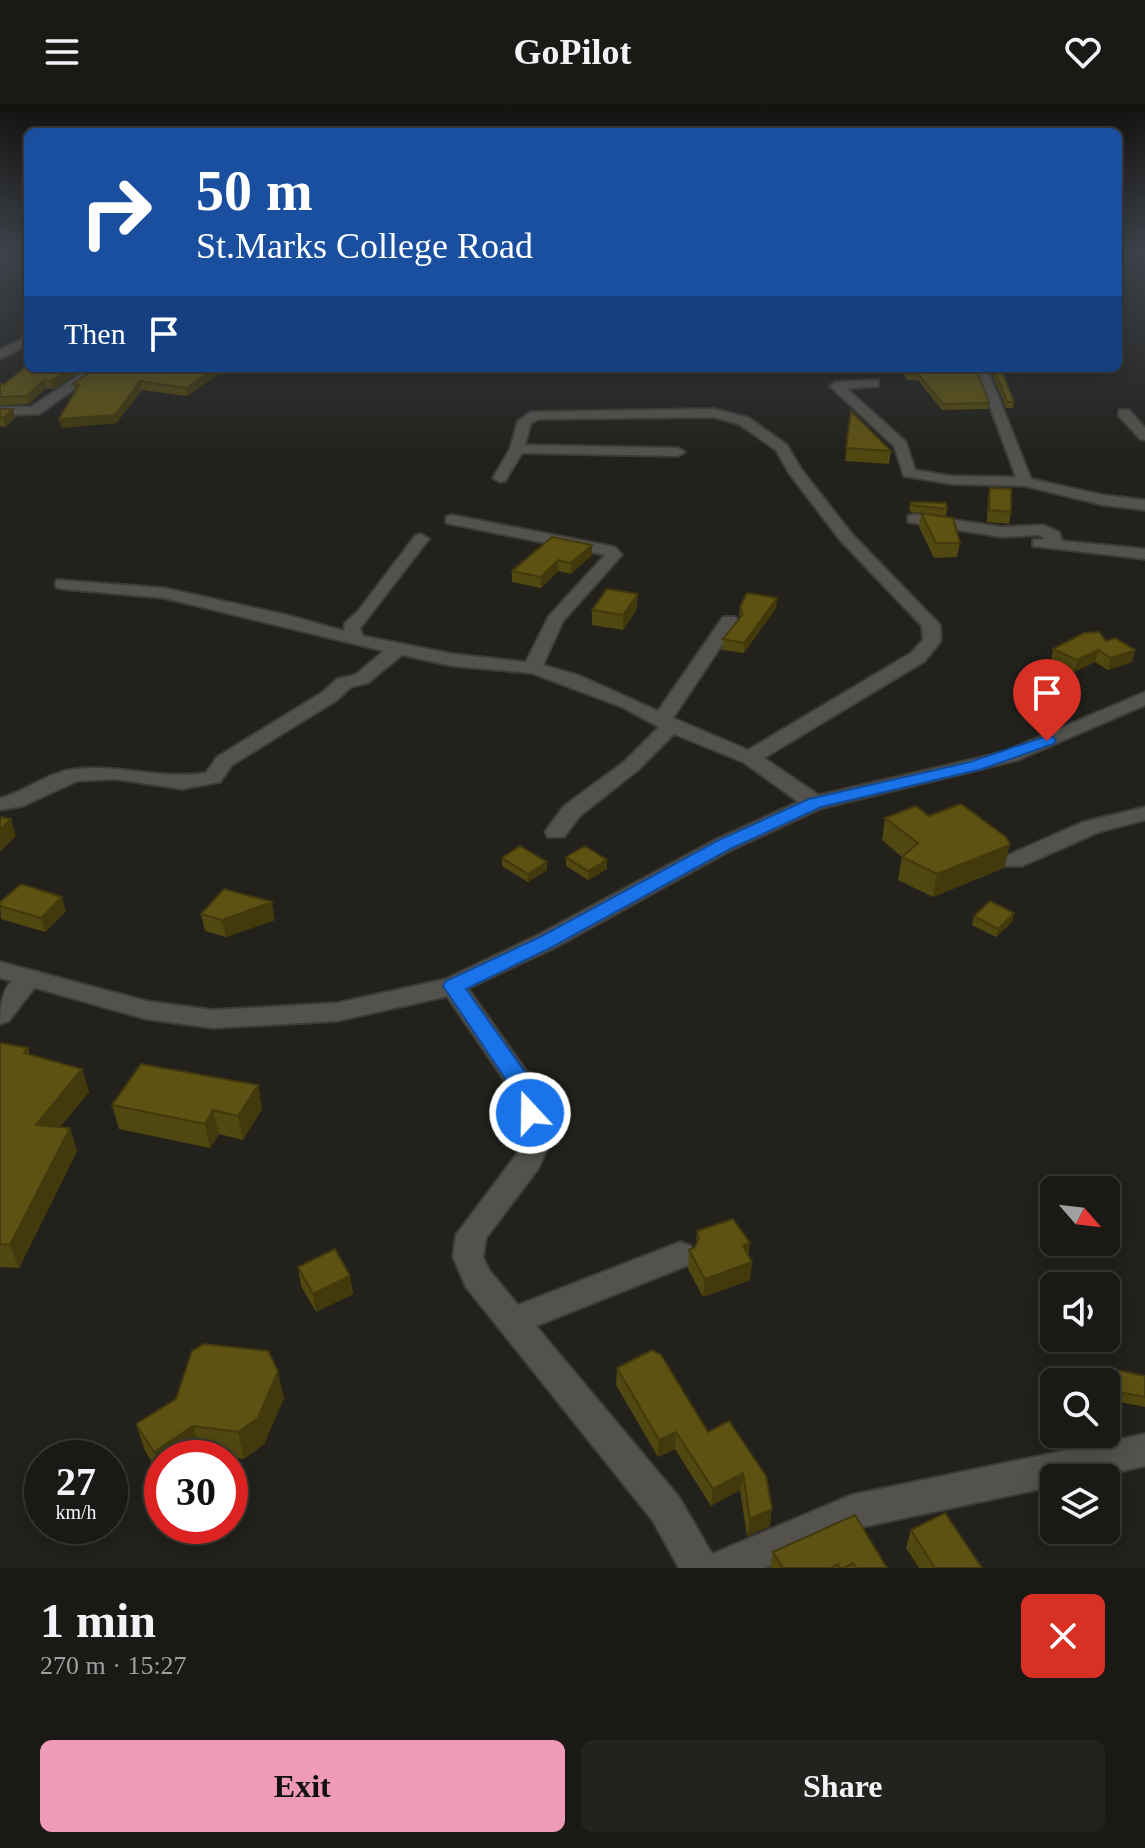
<!DOCTYPE html>
<html lang="en">
<head>
<meta charset="utf-8">
<style>
  body { margin:0; font-family:Georgia,serif; background:#23221e; color:#f1f3f6; height:100vh; display:flex; flex-direction:column; font-size:30px; white-space:nowrap }
  * { box-sizing:border-box; margin:0 }
  p { font-size:26px; color:#9fa0a0 }
  .icon { flex:none; width:44px; height:44px; fill:none; stroke:currentColor; stroke-width:2; stroke-linecap:round; stroke-linejoin:round }
  .map { position:relative; height:1464px; overflow:hidden }
  .details { display:flex; flex-direction:column; background:#1a1915; flex:1 }
  .details>* { flex:none }
  .top-card { position:absolute; left:24px; top:24px; width:1098px; height:244px; border-radius:12px; box-shadow:0 4px 20px #0003,0 0 0 2px #383834; background:#1a4fa0; color:#fff; overflow:hidden }
  .needle { width:52px; rotate:118deg }
  .controls { position:absolute; left:1040px; top:1072px; display:grid; gap:16px }
  .controls a { display:grid; place-items:center; width:80px; height:80px; border-radius:12px; background:#1a1915; box-shadow:0 4px 20px #0003,0 0 0 2px #383834; font-size:40px }
  .speed { position:absolute; left:24px; top:1336px; display:flex; gap:16px; font-size:40px; font-weight:700; text-align:center }
  .speed>* { display:grid; place-content:center; width:104px; height:104px; border-radius:50%; background:#1a1915; box-shadow:0 4px 20px #0003,0 0 0 2px #383834; line-height:1 }
  .speed small { font-size:20px; font-weight:400 }
  .speed .limit { border:12px solid #d22; background:#fff; color:#111 }
  .pin { position:absolute; display:grid; place-items:center; width:68px; height:68px; color:#fff; margin:-82px -34px; border-radius:50% 50% 50% 0; rotate:-45deg; box-shadow:0 0 8px #0007 }
  .pin .icon { rotate:45deg }
  .me { position:absolute; width:88px; margin:-44px; rotate:339deg; stroke-linejoin:round; filter:drop-shadow(0 0 6px #0008) }
  .turn { display:flex; align-items:center; gap:28px; height:168px; padding:0 40px; font-size:36px }
  .turn .icon { width:104px; height:104px; stroke-width:2.5 }
  .turn b { display:block; font-size:56px; line-height:68px }
  .then { display:flex; align-items:center; height:76px; padding:0 40px; background:#0003; gap:16px; font-size:30px }
  .round { display:grid; place-items:center; flex:none; width:84px; height:84px; border-radius:12px; background:#23221e }
  .headline { display:flex; align-items:center; justify-content:space-between; height:136px; padding:0 40px }
  h1 { font-size:48px; font-weight:600; line-height:60px }
  .button { display:flex; gap:16px; margin-top:auto; padding:16px 40px }
  .button a { flex:1; height:92px; border-radius:12px; background:#ef9ab8; color:#111; font-size:32px; font-weight:600; line-height:92px; text-align:center }
  .button a+a { background:#23221e; color:#f1f3f6 }
  header { display:flex; justify-content:space-between; align-items:center; height:104px; padding:0 40px; background:#1a1915; font-size:36px; font-weight:600 }
  .map>svg:first-child { display:block }
  .lines { fill:none; stroke-linecap:round; stroke-linejoin:round }
  .minor-casing { stroke:#3c3b38; stroke-width:4 }
  .secondary-casing { stroke:#3c3b38; stroke-width:4 }
  .minor { fill:#53524c; fill-rule:evenodd }
  .secondary { fill:#53524c; fill-rule:evenodd }
  .wall { fill:#514710 }
  .shaded-wall { fill:#42390d }
  .building { fill:#5e5213; stroke:#42390d; stroke-width:2 }
  .route { fill:#1a73e8; stroke:#114b97; stroke-width:2 }
</style>
</head>
<body>
<header><svg class="icon" aria-label="menu" viewBox="0 0 24 24"><path d="M4 6h16M4 12h16M4 18h16"/></svg>GoPilot<svg class="icon" aria-label="heart" viewBox="0 0 24 24"><path d="M12 20l-8-8c-3-5 5-10 8-4 3-6 11-1 8 4z"/></svg></header>
<div class="map">
<svg width="1145" height="1464" viewBox="0 0 1145 1464">
  <rect width="100%" height="100%" fill="#22211c"/>
  <g class="lines">
    <defs>
      <path id="minor" d="M28,232V241L0,255V246Z
        M90,264H104L39,310L0,311V303H31Z
        M948,264H987L1031,375L1103,391L1145,396V406L1103,401L1025,382L951,380L904,372L894,342L830,282L836,278L878,276V282L847,285L906,338L915,366L951,372L1016,373L978,270L954,268Z
        M714,305L749,314L787,341L801,365L852,430L940,521L941,537L925,557L764,654L823,694L826,699L823,704H807L743,658L674,630L638,666L580,712L564,733H548L545,728L564,702L624,658L659,623L622,603L531,569L453,562L402,551L368,579L351,583L337,596L232,661L220,678L182,685L115,675L77,677L23,702L0,706V694C26,688 49,667 76,665C120,660 162,676 206,669L217,653L323,588L337,575L355,571L384,547L164,494L63,485L57,484L55,480L57,476L164,484L287,511L344,527L345,519L359,506L415,432L421,430L429,435L360,524L363,532L453,550L526,558L549,512L605,451L446,419V413L452,411L615,443L622,451L563,517L543,561L580,572L658,607L723,513H735L738,517L673,614L748,646L911,549L923,536L922,522L840,436L789,369L776,346L739,320L714,313L539,315L531,319L525,341L678,344L685,348L678,352L522,349L505,377L500,378L493,374L510,345L518,317L531,308Z
        M1119,306H1129L1145,324V336L1140,335L1119,312Z
        M914,410L1002,423L1043,421L1059,428L1062,437L1145,445V455L1033,442V436L1045,435L1040,431L1002,433L908,418V412Z
        M1145,703V716L1099,728L1022,762H1006L1003,757L1006,752L1083,718Z
        M30,866L39,868L42,874L9,917L0,920C0,897 4,873 30,866Z
        M453,873L462,876L536,981L551,1036L538,1065L486,1134L483,1153L489,1166L518,1201L680,1138L691,1142L695,1151L691,1160L536,1222L679,1393L712,1450L851,1391L1145,1330V1362L1090,1374H1054V1382L853,1425L765,1464H679L653,1417L466,1183L453,1153L456,1131L516,1051L523,1036L509,983L440,882L444,876Z"/>
      <path id="secondary" d="M1145,588V601L1018,656L822,704L731,746L556,843L453,891L337,917L213,924L146,915L0,874V858L146,897L213,906L337,899L446,875L538,831L715,736L807,694L1004,648Z"/>
    </defs>
    <use href="#minor" class="minor-casing"/>
    <use href="#secondary" class="secondary-casing"/>
    <use href="#minor" class="minor"/>
    <use href="#secondary" class="secondary"/>
  </g>
  <path class="wall" d="M85,264L53,285L46,284L29,300L0,301V280Z
    M95,264H227L187,292L142,286L116,319L61,324L75,288L73,280Z
    M861,264H953L989,299L988,305L942,306L918,276H907L903,269H867Z
    M993,264L1014,298L1013,304H1006L992,269Z
    M0,305H13L15,314L5,323L0,322Z
    M851,307L891,347L889,360L845,357Z
    M990,384L1011,408L1009,420L987,418L988,395Z
    M911,398L947,405L946,412L922,409L960,439L957,453L934,454L919,423L921,409L911,408L909,405Z
    M592,441V451L571,470L558,467L541,484L512,478V467Z
    M777,494L776,504L744,549L722,546L723,535L739,514L740,503Z
    M637,505L623,526L592,521V506Z
    M1106,537L1135,546L1132,558L1108,566L1095,558L1074,568L1051,557L1053,545Z
    M929,712L1004,764L933,793L898,776L902,753L882,736L885,714Z
    M566,753L607,765L588,776L566,762Z
    M502,754L547,758V766L528,778L502,762Z
    M0,798L66,807L45,828L1,815Z
    M1014,809L1012,818L996,833L972,821L974,812Z
    M201,810L275,816L226,833L205,827Z
    M0,939L28,944L30,951L82,965L89,988L60,1023L70,1024L77,1047L19,1164L0,1163Z
    M258,981L262,1005L243,1036L219,1030L210,1044L119,1025L112,1001Z
    M697,1127L750,1139L748,1151L752,1158L750,1176L703,1193L688,1165L689,1146L695,1143L696,1141Z
    M298,1163L350,1172L353,1190L316,1208L301,1182Z
    M617,1264L708,1328L729,1317L770,1422L747,1432L740,1386L711,1402L675,1345L658,1353L616,1281Z
    M1117,1266L1145,1272V1303L1114,1297L1113,1275Z
    M284,1294L264,1340L244,1355L201,1349L193,1354H162V1374L145,1347L136,1320Z
    M911,1426L982,1464H919L906,1444Z
    M773,1448L887,1464H770Z"/>
  <path class="shaded-wall" d="M71,264H85L53,285L51,277Z
    M215,264H227L187,292L186,284Z
    M44,276L46,284L29,300L27,292Z
    M140,277L142,286L116,319L61,324L59,315Z
    M13,305L15,314L5,323L3,314Z
    M592,441V451L571,470V459Z
    M558,456V467L541,484V473Z
    M638,490L637,505L623,526V511Z
    M777,494L776,504L744,549V539Z
    M1098,546L1095,558L1074,568L1077,556Z
    M1135,546L1132,558L1108,566L1111,554Z
    M11,715L16,732L0,748V726Z
    M1010,741L1004,764L933,793L937,770Z
    M607,756V765L588,776V767Z
    M547,758V766L528,778V770Z
    M62,793L66,807L45,828L41,814Z
    M272,798L275,816L226,833L222,816Z
    M1014,809L1012,818L996,833L998,825Z
    M82,965L89,988L43,1044L36,1021Z
    M258,981L262,1005L243,1036L238,1012Z
    M213,1006L219,1030L210,1044L205,1020Z
    M70,1024L77,1047L19,1164L10,1141Z
    M750,1139L748,1157L743,1142Z
    M752,1158L750,1176L703,1193L705,1175Z
    M350,1172L353,1190L316,1208L313,1190Z
    M278,1267L284,1294L264,1340L244,1355L238,1328Z
    M193,1322L201,1349L193,1354H162V1374L154,1348Z
    M676,1328L675,1345L658,1353L659,1336Z
    M743,1369L740,1386L711,1402L713,1385Z
    M772,1405L770,1422L747,1432L750,1415Z"/>
  <path class="building" d="M28,261V264H71L51,277L44,276L27,292L0,293V280H4Z
    M95,264H215L186,284L140,277L115,311L59,315L79,281L73,280Z
    M904,264H953L977,267L989,299L943,300L918,270H908Z
    M994,264H1001L1014,298H1007Z
    M0,305H13L3,314H0Z
    M851,307L891,347L846,344Z
    M990,384L1011,385V408L989,406Z
    M911,398L946,399L947,405L912,401Z
    M921,409L953,414L960,439H936Z
    M552,433L592,441L571,459L558,456L541,473L512,467Z
    M607,485L638,490L623,511L592,506Z
    M747,489L777,494L744,539L723,535L743,510L740,503Z
    M1099,528L1106,537L1115,534L1135,546L1111,554L1098,546L1077,556L1053,545L1084,529Z
    M961,700L1006,733L1010,741L937,770L902,753L918,739L885,714L916,702L929,712Z
    M0,713L11,715L0,726Z
    M520,742L547,758L528,770L502,754Z
    M585,742L607,756L588,767L566,753Z
    M21,780L62,793L41,814L0,802V798Z
    M224,785L272,798L222,816L201,810Z
    M990,797L1014,809L998,825L974,812Z
    M0,939L28,944L24,949L82,965L36,1021L70,1024L10,1141L0,1140Z
    M141,960L258,981L238,1012L213,1006L205,1020L112,1001Z
    M733,1115L750,1139L743,1142L752,1158L705,1175L689,1146L695,1143L699,1134L697,1127Z
    M335,1145L350,1172L313,1190L298,1163Z
    M204,1240L268,1247L278,1267L258,1314L238,1328L193,1322L154,1348L136,1320L176,1295L192,1247Z
    M652,1246L661,1251L708,1328L729,1317L766,1372L772,1405L750,1415L743,1369L713,1385L676,1328L659,1336L617,1264Z
    M1117,1266L1145,1272V1293L1118,1288Z
    M945,1409L982,1464H935L911,1426Z
    M855,1411L887,1464H856L853,1459L844,1464H840L838,1460L831,1464H783L773,1448Z"/>
  <linearGradient id="sky" x2="0" y2="1"><stop stop-color="#13120f"/><stop offset="0.42" stop-color="#3e434b"/><stop offset="1" stop-color="#3e434b" stop-opacity="0"/></linearGradient>
  <rect width="1145" height="351" fill="url(#sky)"/>
  <path class="route" d="M1047,632L1053,633L1056,637L1053,640L982,665L821,703L730,745L554,842L466,885L530,975L541,1009L538,1015L530,1017L522,1015L511,983L443,882L446,877L540,833L717,737L809,695L970,658Z"/>
</svg>
<div class="controls">
<a><svg class="needle" viewBox="-14 -14 28 28"><path d="M0-13l5 13h-10z" fill="#e53935"/><path d="M0 13l5-13h-10z" fill="#9fa0a0"/></svg></a>
<a><svg class="icon" aria-label="sound" viewBox="0 0 24 24"><path d="M4 9h4l5-4v14l-5-4H4zM17 9q2 3 0 6"/></svg></a>
<a><svg class="icon" aria-label="search" viewBox="0 0 24 24"><circle cx="10" cy="10" r="6"/><path d="M15 15l6 6"/></svg></a>
<a><svg class="icon" aria-label="layers" viewBox="0 0 24 24"><path d="M12 4l9 5-9 5-9-5zM3 14l9 5 9-5"/></svg></a>
</div>
<div class="speed"><div>27<small>km/h</small></div><div class="limit">30</div></div>
<div class="pin" style="left:1047px;top:637px;background:#d93025"><svg class="icon" aria-label="arrive" viewBox="0 0 24 24"><path d="M6 21V4h12l-3 4 3 4H6"/></svg></div>
<svg class="me" style="left:530px;top:1009px" viewBox="-20 -20 40 40"><circle r="17" fill="#1a73e8" stroke="#fff" stroke-width="3"/><path d="M0-11L8 9 0 5-8 9z" fill="#fff"/></svg>
<div class="top-card">
<div class="turn"><svg class="icon" aria-label="right" viewBox="0 0 24 24"><path d="M7 20v-9h11M14 6l5 5-5 5"/></svg><div><b>50 m</b>St.Marks College Road</div></div>
<div class="then">Then<svg class="icon" aria-label="arrive" viewBox="0 0 24 24"><path d="M6 21V4h12l-3 4 3 4H6"/></svg></div>
</div>
</div>
<section class="details">
<div class="headline"><div><h1>1 min</h1><p>270 m · 15:27</p></div><a class="round" style="background:#d93025;color:#fff"><svg class="icon" aria-label="close" viewBox="0 0 24 24"><path d="M6 6l12 12M18 6L6 18"/></svg></a></div>
<div class="button"><a>Exit</a><a>Share</a></div>
</section>
</body>
</html>
